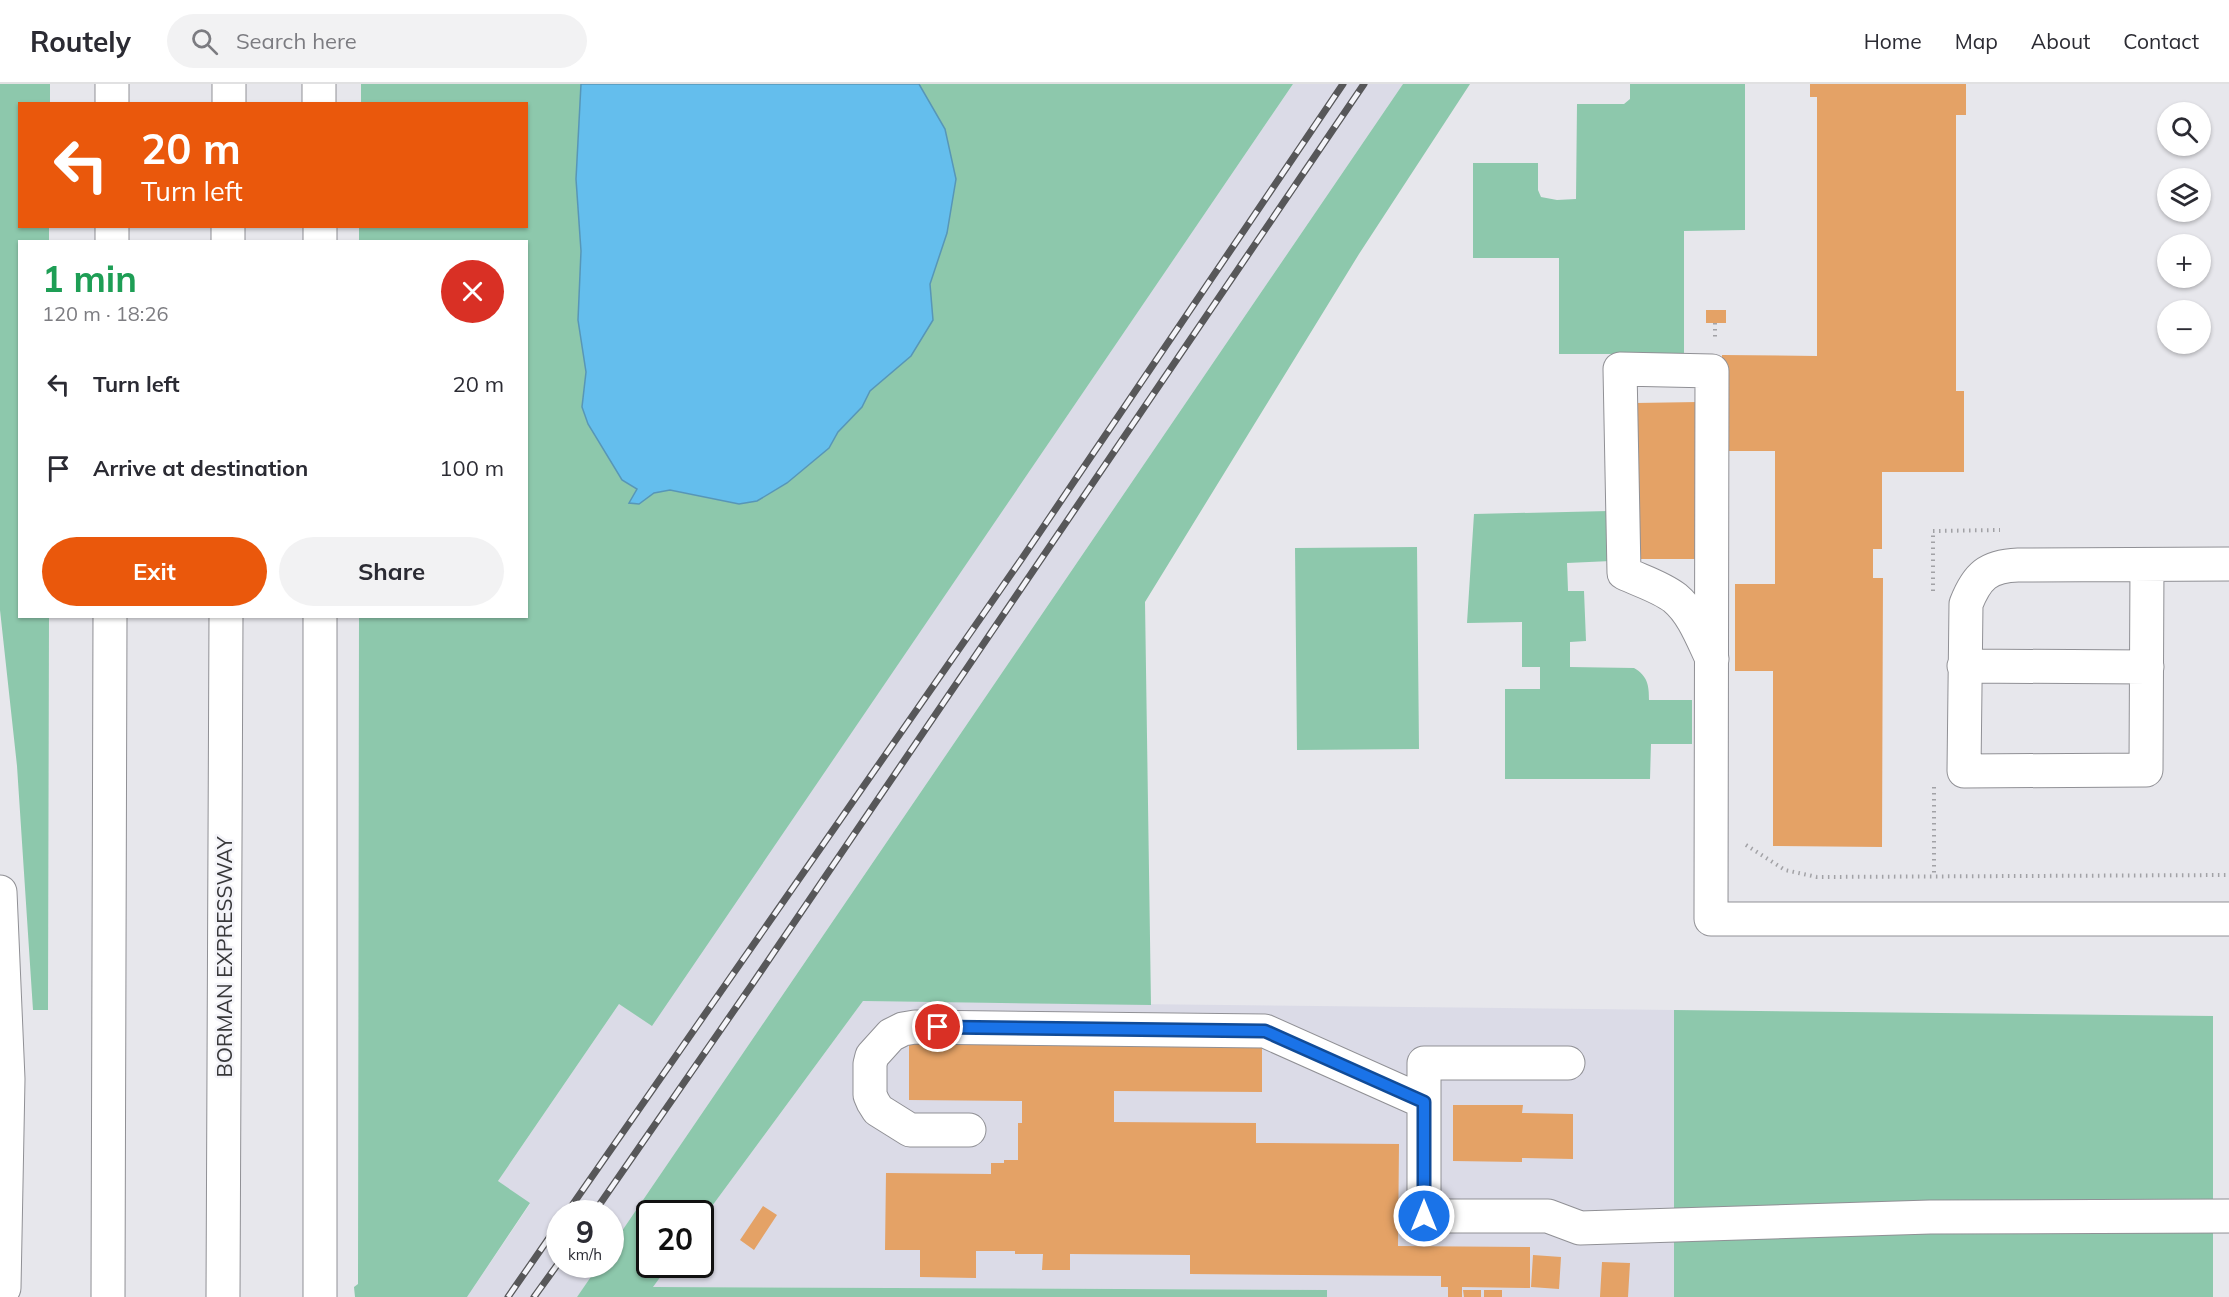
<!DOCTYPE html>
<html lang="en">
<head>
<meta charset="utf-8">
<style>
  body { margin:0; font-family:Mulish,sans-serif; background:#f2f2f3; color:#2b2b33; height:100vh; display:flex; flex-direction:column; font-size:22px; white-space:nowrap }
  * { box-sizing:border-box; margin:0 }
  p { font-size:20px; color:#7c7c81 }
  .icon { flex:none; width:33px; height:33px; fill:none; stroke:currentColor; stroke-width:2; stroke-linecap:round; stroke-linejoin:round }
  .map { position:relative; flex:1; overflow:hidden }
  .sheet { position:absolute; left:18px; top:156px; width:510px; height:378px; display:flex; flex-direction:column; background:#fff; border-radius:0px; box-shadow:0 2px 4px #0004 }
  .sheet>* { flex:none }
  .hud { position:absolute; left:18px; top:18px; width:510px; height:126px; border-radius:0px; box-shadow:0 2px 4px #0004; background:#ea580c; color:#fff; overflow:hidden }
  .controls { position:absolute; left:2157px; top:18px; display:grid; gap:12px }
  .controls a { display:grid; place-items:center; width:54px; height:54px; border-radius:50%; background:#fff; box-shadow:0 2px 4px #0004; font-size:30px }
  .speed { position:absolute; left:546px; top:1116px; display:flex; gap:12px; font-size:30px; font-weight:700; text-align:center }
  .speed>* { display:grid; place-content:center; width:78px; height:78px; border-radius:50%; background:#fff; box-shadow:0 2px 4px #0004; line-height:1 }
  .speed small { font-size:15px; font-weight:400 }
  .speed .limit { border:3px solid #111; border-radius:9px; background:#fff; color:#111 }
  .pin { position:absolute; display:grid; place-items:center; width:51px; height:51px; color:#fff; margin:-26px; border:3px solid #fff; border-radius:50%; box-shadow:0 2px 6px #0007 }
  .me { position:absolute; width:66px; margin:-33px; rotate:0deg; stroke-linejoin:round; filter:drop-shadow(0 0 4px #0008) }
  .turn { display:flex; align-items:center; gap:21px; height:126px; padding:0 24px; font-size:27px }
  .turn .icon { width:78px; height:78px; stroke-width:2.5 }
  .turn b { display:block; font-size:42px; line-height:51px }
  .round { display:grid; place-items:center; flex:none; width:63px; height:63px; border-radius:32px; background:#f2f2f3 }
  .overview { display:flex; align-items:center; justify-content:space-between; height:102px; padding:0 24px }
  h1 { font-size:36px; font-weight:700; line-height:45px; color:#1e9e55 }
  .primary-button { display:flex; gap:12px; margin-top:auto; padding:12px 24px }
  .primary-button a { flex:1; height:69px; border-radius:36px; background:#ea580c; color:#fff; font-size:24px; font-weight:700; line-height:69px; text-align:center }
  .primary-button a+a { background:#f2f2f3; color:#2b2b33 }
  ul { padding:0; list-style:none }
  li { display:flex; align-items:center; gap:18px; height:84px; padding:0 24px }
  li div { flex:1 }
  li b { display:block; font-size:22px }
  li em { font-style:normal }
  header { display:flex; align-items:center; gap:36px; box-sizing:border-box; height:84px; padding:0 30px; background:#fff; border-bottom:2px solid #e1e1e2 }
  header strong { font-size:28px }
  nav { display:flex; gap:33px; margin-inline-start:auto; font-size:21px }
  .search { width:420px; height:54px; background:#f2f2f3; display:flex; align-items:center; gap:15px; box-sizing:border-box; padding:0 21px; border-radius:33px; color:#7c7c81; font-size:22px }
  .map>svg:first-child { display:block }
  .built { fill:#dbdbe7 }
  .green { fill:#8dc8ac }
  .water { fill:#64beed; stroke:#5796b7; stroke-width:1.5 }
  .building { fill:#e4a266 }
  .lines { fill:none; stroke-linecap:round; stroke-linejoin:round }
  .minor-casing { stroke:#909095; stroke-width:35 }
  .highway-casing { stroke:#909095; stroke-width:35 }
  .path { stroke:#a2a2a6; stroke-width:4; stroke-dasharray:1.5 4.5; stroke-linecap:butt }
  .minor { stroke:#fff; stroke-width:33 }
  .highway { stroke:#fff; stroke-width:33 }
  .rail-casing { stroke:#575759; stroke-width:7 }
  .rail { stroke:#f4f4f9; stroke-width:4.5; stroke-dasharray:14; stroke-linecap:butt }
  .route-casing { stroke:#114b97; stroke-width:15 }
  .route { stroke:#1a73e8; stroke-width:10 }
  .labels { text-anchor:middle; stroke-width:5; stroke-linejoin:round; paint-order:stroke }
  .street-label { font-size:21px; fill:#38383a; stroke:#f4f4f9 }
</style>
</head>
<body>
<header>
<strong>Routely</strong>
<div class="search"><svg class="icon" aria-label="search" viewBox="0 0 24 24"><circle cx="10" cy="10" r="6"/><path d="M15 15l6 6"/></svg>Search here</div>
<nav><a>Home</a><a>Map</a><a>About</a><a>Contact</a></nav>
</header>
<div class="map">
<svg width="2229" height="1213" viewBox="0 0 2229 1213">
  <rect width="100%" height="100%" fill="#e7e7ec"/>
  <path class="built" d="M1293,0H1403L611,1163L610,1130H560V1180L599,1181L577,1213H467L530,1120L498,1097L619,920L652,941Z
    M863,917L1674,926V1213H1327L1326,1206L652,1203L669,1181L700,1180L701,1137Z"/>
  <path class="green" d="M0,0H50V19L20,20V142L49,143V157L20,158V532L49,533L48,926H33L17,682L0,526Z
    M361,0H581L576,95L581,167L578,236L586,288L582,323L588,340L622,396L637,405L629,419L639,420L654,409L670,406L739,420L757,417L787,399L829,364L838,348L862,323L870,307L911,272L932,236L930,200L947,149L945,45L919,0H1293L652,942L619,920L498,1097L530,1119L467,1213H355L354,1203L358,1200L359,533L526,532V158L359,157V143L526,142V20L361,19Z
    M1403,0H1470L1359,170L1145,518L1151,921L863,917L701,1137L700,1130H650V1180L669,1181L653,1203L1327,1206V1213H577L599,1181L610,1180L611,1163Z
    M1630,0H1745V146L1684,147V270H1559V174H1473V79H1538V106L1541,113L1557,116L1576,115L1577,20H1624L1630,15Z
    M1609,427L1611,477L1567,479L1568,507H1584L1586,557L1570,558V583L1634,584C1648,592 1649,602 1649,616H1692V660H1651L1650,695H1505V605H1540V583H1522V538L1467,539L1474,430Z
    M1417,463L1419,665L1297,666L1295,464Z
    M1674,926L2213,932V1213H1674Z"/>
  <path class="water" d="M581,0H919L945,45L956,95L947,149L930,200L933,236L911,272L870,307L862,323L838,348L829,364L787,399L757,417L739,420L670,406L654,409L639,420L629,419L637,405L622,396L588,340L582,323L586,288L578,236L581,167L576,95Z"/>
  <path class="building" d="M1810,0H1966V31H1956V307H1964V388H1882V465H1873V494H1883L1882,763L1773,762V587H1735V500H1775V367H1722V271L1817,272V13H1810Z
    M1706,226H1726V239H1706Z
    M1698,318L1699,475H1636L1635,319Z
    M909,952L1262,955V1008L1114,1007V1038L1256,1039V1059L1399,1060L1398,1162L1530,1163V1204L1462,1203V1213H1448V1203H1441V1192L1190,1190V1171L1070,1170V1186H1042L1043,1170H1015V1167H976V1194L920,1193V1166H885L886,1089L991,1090V1079H1004V1076H1018V1039H1022V1017L909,1016Z
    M1453,1021H1523L1522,1029L1573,1030V1075L1522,1074V1078L1453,1077Z
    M763,1122L777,1131L754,1166L740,1156Z
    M1533,1171L1561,1173L1559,1205L1531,1203Z
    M1602,1178L1630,1179L1628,1213H1600Z
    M1463,1206H1481V1213H1464Z
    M1484,1206H1502V1213H1484Z"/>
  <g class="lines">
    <defs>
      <path id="minor" d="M2147,481L2146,686L1964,687L1966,520C1977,492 1988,482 2018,481L2229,480
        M1712,575C1702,554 1693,529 1675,514C1661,503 1641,497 1624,489L1620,285L1712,287C1712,470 1711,652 1711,835H2229
        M1964,582L2147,583
        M1568,979H1424V1132H1548L1580,1144L1930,1133L2229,1132
        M969,1046H910L878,1026L873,1018L870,1011V980L872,972L891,951L903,945L915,943L1265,947L1424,1018"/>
      <path id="highway" d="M112,0V20
        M319,0V20
        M229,20V0
        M112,142V158
        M320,142V158
        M228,158V142
        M320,532V1213
        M0,808L8,995L4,1204
        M108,1213L110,532
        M223,1213L226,532"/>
    </defs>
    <use href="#minor" class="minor-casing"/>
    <use href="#highway" class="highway-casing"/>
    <path class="path" d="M1715,239V253
      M1933,507V447L2000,446
      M1934,703V792
      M1746,761L1785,786L1817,793L2229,791"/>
    <use href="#minor" class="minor"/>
    <use href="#highway" class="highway"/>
    <defs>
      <path id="rail" d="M566,1130L1023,473L1343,0
        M593,1130L753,899L1364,0
        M508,1213L560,1138
        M534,1213L560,1177"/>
    </defs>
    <use href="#rail" class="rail-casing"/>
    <use href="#rail" class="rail"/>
  </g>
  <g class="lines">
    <defs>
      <path id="route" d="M938,943L1265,947L1424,1018V1132"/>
    </defs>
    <use href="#route" class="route-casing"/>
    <use href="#route" class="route"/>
  </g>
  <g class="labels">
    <g class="street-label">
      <text transform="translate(225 873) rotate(-90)" y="7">BORMAN EXPRESSWAY</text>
    </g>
  </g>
</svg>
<div class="controls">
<a><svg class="icon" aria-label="search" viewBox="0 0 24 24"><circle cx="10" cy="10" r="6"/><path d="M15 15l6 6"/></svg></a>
<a><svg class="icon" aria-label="layers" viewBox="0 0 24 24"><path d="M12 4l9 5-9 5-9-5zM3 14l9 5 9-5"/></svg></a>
<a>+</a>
<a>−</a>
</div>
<div class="speed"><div>9<small>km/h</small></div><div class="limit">20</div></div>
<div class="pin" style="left:938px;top:943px;background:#d93025"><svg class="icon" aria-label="arrive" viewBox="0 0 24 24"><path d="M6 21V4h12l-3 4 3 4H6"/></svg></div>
<svg class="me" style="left:1424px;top:1132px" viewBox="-20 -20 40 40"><circle r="17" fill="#1a73e8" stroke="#fff" stroke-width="3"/><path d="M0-11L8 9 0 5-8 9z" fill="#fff"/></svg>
<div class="hud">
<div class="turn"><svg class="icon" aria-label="left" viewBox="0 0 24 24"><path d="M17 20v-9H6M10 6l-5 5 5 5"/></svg><div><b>20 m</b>Turn left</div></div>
</div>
<section class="sheet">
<div class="overview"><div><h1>1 min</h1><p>120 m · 18:26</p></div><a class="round" style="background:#d93025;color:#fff"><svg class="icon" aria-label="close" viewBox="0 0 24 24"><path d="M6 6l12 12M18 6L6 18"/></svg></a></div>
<ul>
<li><svg class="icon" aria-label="left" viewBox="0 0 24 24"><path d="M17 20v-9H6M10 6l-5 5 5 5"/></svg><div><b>Turn left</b></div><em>20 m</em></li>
<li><svg class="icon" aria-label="arrive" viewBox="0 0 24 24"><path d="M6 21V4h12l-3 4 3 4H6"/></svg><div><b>Arrive at destination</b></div><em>100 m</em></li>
</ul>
<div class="primary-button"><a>Exit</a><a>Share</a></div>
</section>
</div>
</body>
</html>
